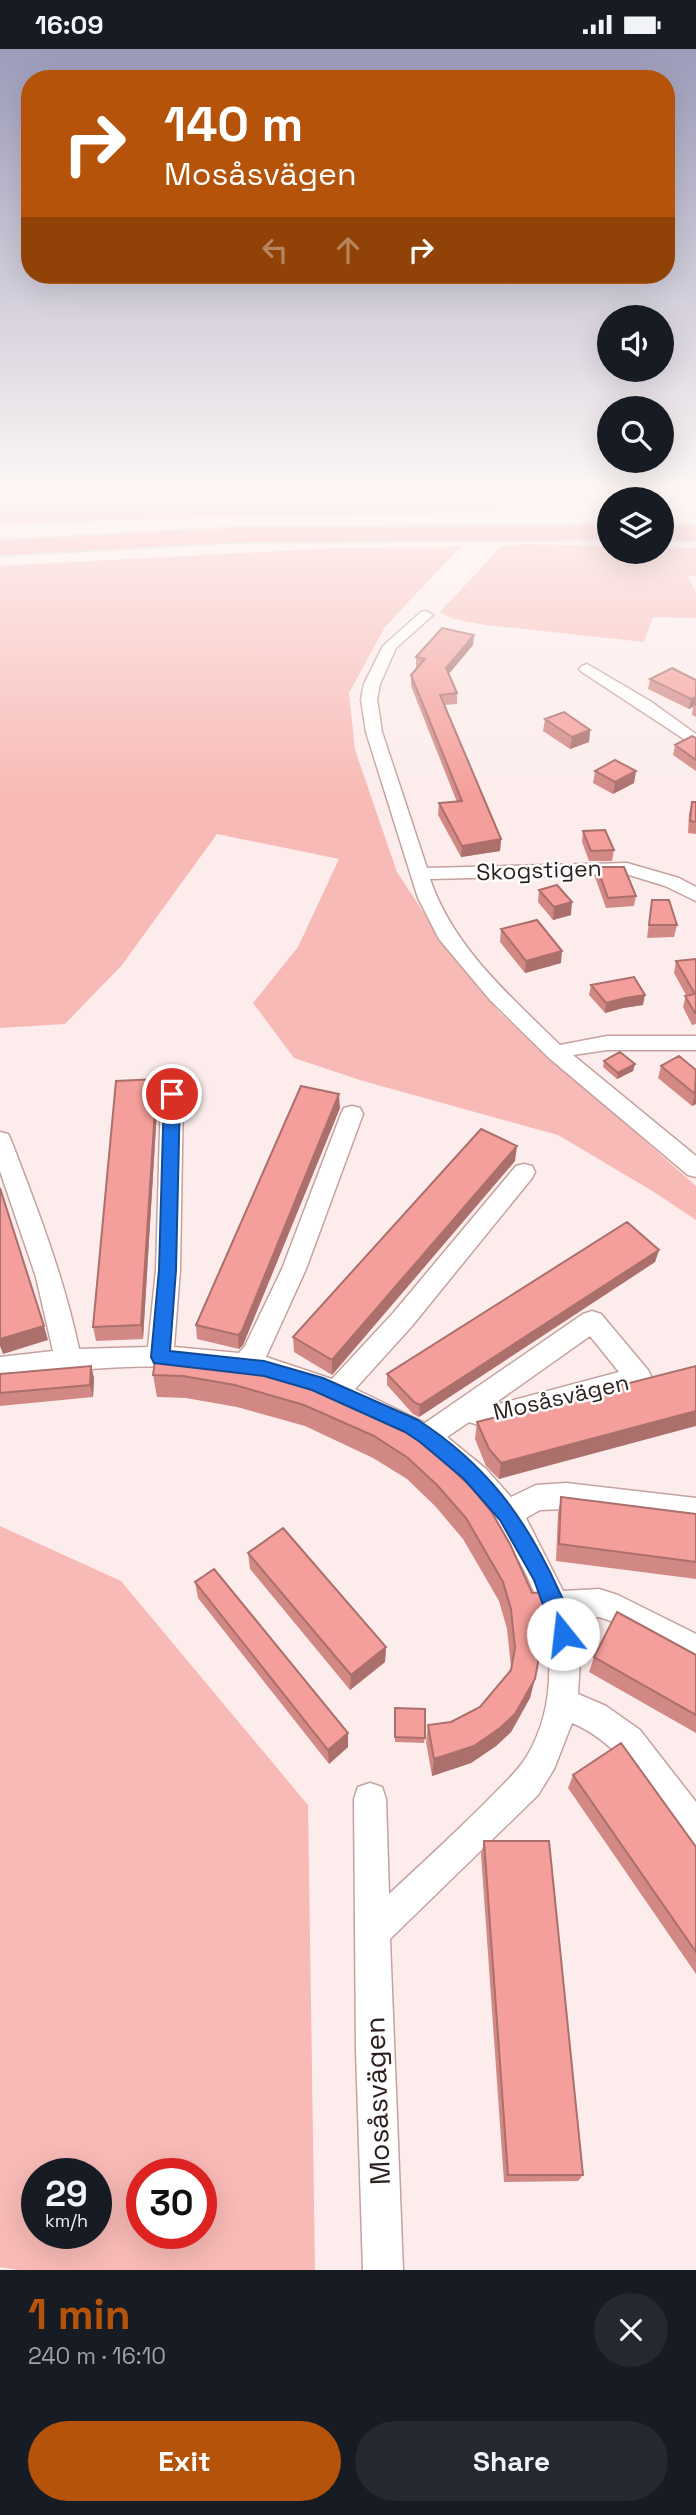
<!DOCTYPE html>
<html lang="en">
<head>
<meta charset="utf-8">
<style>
  body { margin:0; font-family:"Space Grotesk",sans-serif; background:#242831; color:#f1f3f6; height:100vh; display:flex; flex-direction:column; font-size:26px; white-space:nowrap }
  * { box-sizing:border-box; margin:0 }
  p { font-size:23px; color:#9ea1a6 }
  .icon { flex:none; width:38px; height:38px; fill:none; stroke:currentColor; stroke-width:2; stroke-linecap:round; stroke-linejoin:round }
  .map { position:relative; height:2221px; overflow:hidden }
  .drawer { display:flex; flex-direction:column; background:#171b24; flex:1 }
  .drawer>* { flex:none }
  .guide { position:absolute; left:21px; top:21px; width:654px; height:214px; border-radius:28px; box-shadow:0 7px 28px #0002; background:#b45309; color:#fff; overflow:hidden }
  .buttons { position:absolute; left:597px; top:256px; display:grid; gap:14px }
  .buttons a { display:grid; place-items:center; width:77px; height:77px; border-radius:50%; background:#171b24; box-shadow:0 7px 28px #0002; font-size:35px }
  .speed { position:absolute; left:21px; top:2109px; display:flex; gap:14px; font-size:35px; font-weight:700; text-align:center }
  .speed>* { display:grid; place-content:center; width:91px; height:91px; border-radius:50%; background:#171b24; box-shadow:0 7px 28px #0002; line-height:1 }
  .speed small { font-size:18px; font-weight:400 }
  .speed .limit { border:10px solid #d22; background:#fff; color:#111 }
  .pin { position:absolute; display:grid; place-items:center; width:60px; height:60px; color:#fff; margin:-30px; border:4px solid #fff; border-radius:50%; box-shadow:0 2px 7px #0007 }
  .me { position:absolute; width:77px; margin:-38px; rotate:344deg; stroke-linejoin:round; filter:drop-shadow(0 0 5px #0008) }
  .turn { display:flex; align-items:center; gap:24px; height:147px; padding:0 28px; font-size:32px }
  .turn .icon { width:91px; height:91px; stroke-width:2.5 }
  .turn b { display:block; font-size:49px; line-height:60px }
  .lanes { display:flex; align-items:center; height:66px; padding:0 28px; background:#0003; justify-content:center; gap:35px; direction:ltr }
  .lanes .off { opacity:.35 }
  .round { display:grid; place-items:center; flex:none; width:74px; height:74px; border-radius:37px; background:#242831 }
  .headline { display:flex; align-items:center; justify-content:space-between; height:119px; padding:0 28px }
  h1 { font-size:42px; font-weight:700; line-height:52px; color:#b45309 }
  .button { display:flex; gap:14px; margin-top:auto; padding:14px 28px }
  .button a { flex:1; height:80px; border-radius:42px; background:#b45309; color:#fff; font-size:28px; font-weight:700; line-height:80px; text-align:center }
  .button a+a { background:#242831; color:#f1f3f6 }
  .status { display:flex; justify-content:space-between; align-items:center; height:49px; padding:0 35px; background:#171b24; direction:ltr }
  .status svg { height:19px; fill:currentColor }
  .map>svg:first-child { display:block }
  .green { fill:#f8bab6; fill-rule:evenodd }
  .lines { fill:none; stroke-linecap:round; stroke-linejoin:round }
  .minor-casing { stroke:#c5a29f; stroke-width:3 }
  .motorway-casing { stroke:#d1cece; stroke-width:4 }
  .minor { fill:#fff; fill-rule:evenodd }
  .motorway { fill:#f7a5a0; fill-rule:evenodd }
  .wall { fill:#d28985 }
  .shaded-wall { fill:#ab6f6c }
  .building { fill:#f49f9b; stroke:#ab6f6c; stroke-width:2 }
  .route { fill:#1a73e8; stroke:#114b97; stroke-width:2 }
  .labels { text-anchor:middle; stroke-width:5; stroke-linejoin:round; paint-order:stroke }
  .street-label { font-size:23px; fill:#2c1f1e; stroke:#fefefe }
  .near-street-label { font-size:28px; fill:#2c1f1e; stroke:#fefefe }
</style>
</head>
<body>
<div class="status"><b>16:09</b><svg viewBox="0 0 49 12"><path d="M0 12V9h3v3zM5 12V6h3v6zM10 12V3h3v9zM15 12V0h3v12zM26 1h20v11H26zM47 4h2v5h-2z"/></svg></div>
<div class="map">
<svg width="696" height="2221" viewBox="0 0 696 2221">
  <rect width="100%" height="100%" fill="#fcedec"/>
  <path class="green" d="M175,438H528L504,453L492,464L195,469L0,476V447Z
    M526,495L609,497V502H662V498L696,499V527H688L696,544V569L653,568L644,593L486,576L453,570L440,563L502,497Z
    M460,498L385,578L349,644L355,701L397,823L444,895L500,964L696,1137V1171L654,1143L558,1086L363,1032L294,1009L253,954L298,898L339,810L217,785L122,916L65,975L0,979V517L337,499Z
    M0,1477L121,1532L308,1756L315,2221H18L0,2218ZM96,2124V2184H37V2124ZM201,2124V2184H142V2124Z"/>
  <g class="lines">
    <defs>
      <path id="minor" d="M426,562L433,566L396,599L380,635L377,650L382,683L427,819L627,814L679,829L696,838V852L665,837L626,825L430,830C453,898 510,947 560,996L607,987H696V1001H607L573,1006L696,1107V1128L688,1126L549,1009L490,951L439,890L418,849L366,683L361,650L364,635L383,597L421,563Z
        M587,615L650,652L696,685V698L582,623L579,620L582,617Z
        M172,1037L180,1040L183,1045L180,1221L174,1298L239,1304L245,1297L282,1220L341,1065L344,1059L352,1057L360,1059L363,1065L306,1220L266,1308L332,1330L394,1263L516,1117L524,1115L532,1117L535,1123L532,1129L412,1277L355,1340L425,1374L583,1265L592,1262L601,1265L648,1321L652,1329L648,1337L492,1380L469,1373L447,1388L486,1420L511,1448L536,1436L566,1434L696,1449V1475L566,1460L540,1461L526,1469L563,1542L599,1540L618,1546L696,1585V1616L611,1572L599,1568L572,1569L580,1609L578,1645L606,1657L640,1681L696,1753V1797L684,1792C652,1749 623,1695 572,1674L554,1720L538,1746L390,1890L403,2221H363L356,2001L354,1750L358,1738L370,1734L382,1738L386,1750L389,1845C421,1815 454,1785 485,1754C499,1739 516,1725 527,1707C559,1653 554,1583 528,1529C493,1456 439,1404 366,1369C338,1355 308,1342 278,1333C190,1308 90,1318 0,1330V1308L53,1302L36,1228L0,1122V1083L8,1085L11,1091C37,1159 64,1228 79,1300L148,1298L156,1221L161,1045L164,1040ZM590,1287L619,1323L491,1357Z"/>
      <path id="motorway" d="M609,476V490L233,493L0,506V492L233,479Z
        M662,477H696V491H662Z"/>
    </defs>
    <use href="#minor" class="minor-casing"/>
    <use href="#motorway" class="motorway-casing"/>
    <use href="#minor" class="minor"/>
    <use href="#motorway" class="motorway"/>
  </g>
  <path class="wall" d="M91,438H140L91,440Z
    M473,596L449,625L457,644V655L444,656L501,790L500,802L461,808L438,766L439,754L457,753L411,637V626L418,619H416V608Z
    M650,630L696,631V668L692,666L693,658L689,660L648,640Z
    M545,670L590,681L589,693L570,700L543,682Z
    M696,689V722L673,706L675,696Z
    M595,722H636L634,734L613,745L593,734Z
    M692,753H696V785L688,784L689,765Z
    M583,782L614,801L612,812H589L582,793Z
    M597,818L636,847L634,857L606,859L595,828Z
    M539,841L571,866L553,871L538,853Z
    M652,851L677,876L674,888L647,889Z
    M501,880L561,914L525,924L500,893Z
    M696,910V975L692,976L683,958L686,946L674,924L676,912Z
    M591,936L643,956L623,959L605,964L589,946Z
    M604,1012L635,1015L633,1022L617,1030L603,1018Z
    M661,1017L696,1021V1055L692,1057L658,1029Z
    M158,1044L143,1290L96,1292L93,1278Z
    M340,1059L243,1296L239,1300L197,1290L196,1276Z
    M515,1112L332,1326L294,1303L293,1288Z
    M659,1201L655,1213L419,1368L413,1365L387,1336V1325Z
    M156,1306L352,1343V1353L404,1380L551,1591L546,1610H539L530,1649L511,1683L496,1697L471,1714L432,1727L426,1693L428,1676L451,1673L480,1658L511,1622V1618L507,1580L499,1552L463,1490L435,1457L407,1430L373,1409L305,1377L237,1358L186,1349L157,1348L153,1326Z
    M91,1317L94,1329L93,1348L0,1357V1325Z
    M696,1317L499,1430L486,1417L475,1390L477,1373Z
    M561,1448L696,1465V1530L556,1512L558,1464Z
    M248,1504L386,1598L385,1613L350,1641L250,1520Z
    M195,1533L348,1698L329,1715L198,1549Z
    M696,1606V1684L589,1623L594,1608Z
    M395,1659L425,1689L424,1694L395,1693Z
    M573,1726L696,1798V1925L568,1739Z
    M484,1792L583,2126L578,2132L504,2133L481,1805Z"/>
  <path class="shaded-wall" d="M474,586L473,596L445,629L446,619Z
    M696,648V657L694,656L693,658L689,660L691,650Z
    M590,681L589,693L570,700L572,688Z
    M636,722L634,734L613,745L615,733Z
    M501,790L500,802L461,808L462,797Z
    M572,853L571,866L553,871L554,858Z
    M562,902L561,914L525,924L526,912Z
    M645,946L643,956L623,959L605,964L606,954L625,949Z
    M635,1015L633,1022L617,1030L618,1024Z
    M157,1030L158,1044L143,1290L141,1276Z
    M696,1044V1055L692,1057L695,1045Z
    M339,1045L340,1059L243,1296L239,1300L238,1286Z
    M517,1097L515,1112L332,1326V1311Z
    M659,1201L655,1213L419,1368L420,1356Z
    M44,1277L48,1291L3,1305L0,1297V1290Z
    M91,1317L94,1329L93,1348L90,1336Z
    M696,1362V1377L499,1430L501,1414Z
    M386,1598L385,1613L350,1641L351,1626Z
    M535,1630L530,1649L511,1683L496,1697L471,1714L432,1727L434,1710Z
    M348,1684V1698L329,1715L328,1701Z"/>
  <path class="building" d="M442,579L474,586L446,619L457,644L440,646L501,790L462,797L439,754L462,752L411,626L425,610L416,608Z
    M672,619L696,631V648L691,650L650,630Z
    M564,663L590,681L572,688L545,670Z
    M692,687L696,689V711L675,696Z
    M615,711L636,722L615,733L595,722Z
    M692,753H696V773L690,772Z
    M605,781L614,801L591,802L583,782Z
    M597,818H624L636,847L608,849Z
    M557,836L572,853L554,858L539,841Z
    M652,851H669L677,876H649Z
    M537,871L562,902L526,912L501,880Z
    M696,910V964H695L685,947L695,945L676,912Z
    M634,928L645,946L625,949L606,954L591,936Z
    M620,1003L635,1015L618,1024L604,1012Z
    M679,1007L696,1021L695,1045L661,1017Z
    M157,1030L141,1276L93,1278L116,1032Z
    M301,1037L339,1045L242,1282L238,1286L196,1276Z
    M481,1080L517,1097L332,1311L293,1288Z
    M0,1139L44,1277L0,1290Z
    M627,1173L659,1201L420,1356L414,1353L387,1325Z
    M156,1306L215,1312L279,1326L311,1336L316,1328L321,1330L352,1343L348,1350L404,1380L426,1395L473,1440L491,1462L510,1495L532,1544L542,1543L550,1576L551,1591L542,1592L535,1630L515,1665L500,1679L474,1697L434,1710L428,1676L451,1673L480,1658L511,1621L515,1599L511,1560L503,1533L466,1469L437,1436L408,1409L374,1387L304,1356L235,1336L183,1327L153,1326Z
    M91,1317L90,1336L0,1344V1325Z
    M696,1317V1362L501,1414L489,1400L477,1373Z
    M561,1448L696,1465V1513L559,1495Z
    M283,1479L386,1598L351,1626L248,1504Z
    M214,1520L348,1684L328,1701L195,1533Z
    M617,1563L696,1606V1666L594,1608Z
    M395,1659L425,1660V1689L395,1688Z
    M621,1694L696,1798V1903L573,1726Z
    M484,1792H549L583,2126H508Z"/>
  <linearGradient id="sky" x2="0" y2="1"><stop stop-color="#9c9cba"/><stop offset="0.59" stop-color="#fef7f6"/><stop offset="1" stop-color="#fef7f6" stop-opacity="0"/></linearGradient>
  <rect width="696" height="748" fill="url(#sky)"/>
  <path class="route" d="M172,1040L180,1045L176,1221L170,1302L264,1312L323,1329L418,1371C486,1415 526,1469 559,1542C566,1556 577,1578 571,1592L563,1595L556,1592L534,1531L500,1471L464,1430L420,1393L405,1383L312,1341L264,1327L154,1314L151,1308L159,1221L164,1045Z"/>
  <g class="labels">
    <g class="street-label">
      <text transform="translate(539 821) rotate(-2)" y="8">Skogstigen</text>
      <text transform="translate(561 1348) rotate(-13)" y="8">Mosåsvägen</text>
    </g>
    <g class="near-street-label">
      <text transform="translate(377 2052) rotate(-92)" y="10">Mosåsvägen</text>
    </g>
  </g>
</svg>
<div class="buttons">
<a><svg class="icon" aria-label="sound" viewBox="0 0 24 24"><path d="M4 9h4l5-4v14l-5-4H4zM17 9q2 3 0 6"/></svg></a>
<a><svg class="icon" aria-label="search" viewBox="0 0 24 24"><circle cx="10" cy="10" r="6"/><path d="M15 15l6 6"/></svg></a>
<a><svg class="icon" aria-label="layers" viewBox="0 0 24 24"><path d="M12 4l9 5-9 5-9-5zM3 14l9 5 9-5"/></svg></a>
</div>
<div class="speed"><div>29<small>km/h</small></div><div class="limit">30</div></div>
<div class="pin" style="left:172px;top:1045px;background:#d93025"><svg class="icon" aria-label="arrive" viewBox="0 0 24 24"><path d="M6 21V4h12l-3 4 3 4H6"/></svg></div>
<svg class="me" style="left:563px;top:1585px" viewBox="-20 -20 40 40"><circle r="19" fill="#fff"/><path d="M0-13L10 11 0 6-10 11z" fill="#1a73e8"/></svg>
<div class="guide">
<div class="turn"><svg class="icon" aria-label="right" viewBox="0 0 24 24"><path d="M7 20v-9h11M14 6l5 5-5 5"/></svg><div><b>140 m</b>Mosåsvägen</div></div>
<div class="lanes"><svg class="icon off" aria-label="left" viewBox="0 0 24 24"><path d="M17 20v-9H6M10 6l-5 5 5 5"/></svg><svg class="icon off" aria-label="ahead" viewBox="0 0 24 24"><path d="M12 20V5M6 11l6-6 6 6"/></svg><svg class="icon" aria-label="right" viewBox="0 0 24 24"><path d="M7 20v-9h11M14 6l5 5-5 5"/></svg></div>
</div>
</div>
<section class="drawer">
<div class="headline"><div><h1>1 min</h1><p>240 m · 16:10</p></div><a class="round"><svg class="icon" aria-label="close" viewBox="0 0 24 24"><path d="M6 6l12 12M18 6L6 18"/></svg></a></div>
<div class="button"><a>Exit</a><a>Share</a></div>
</section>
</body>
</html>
